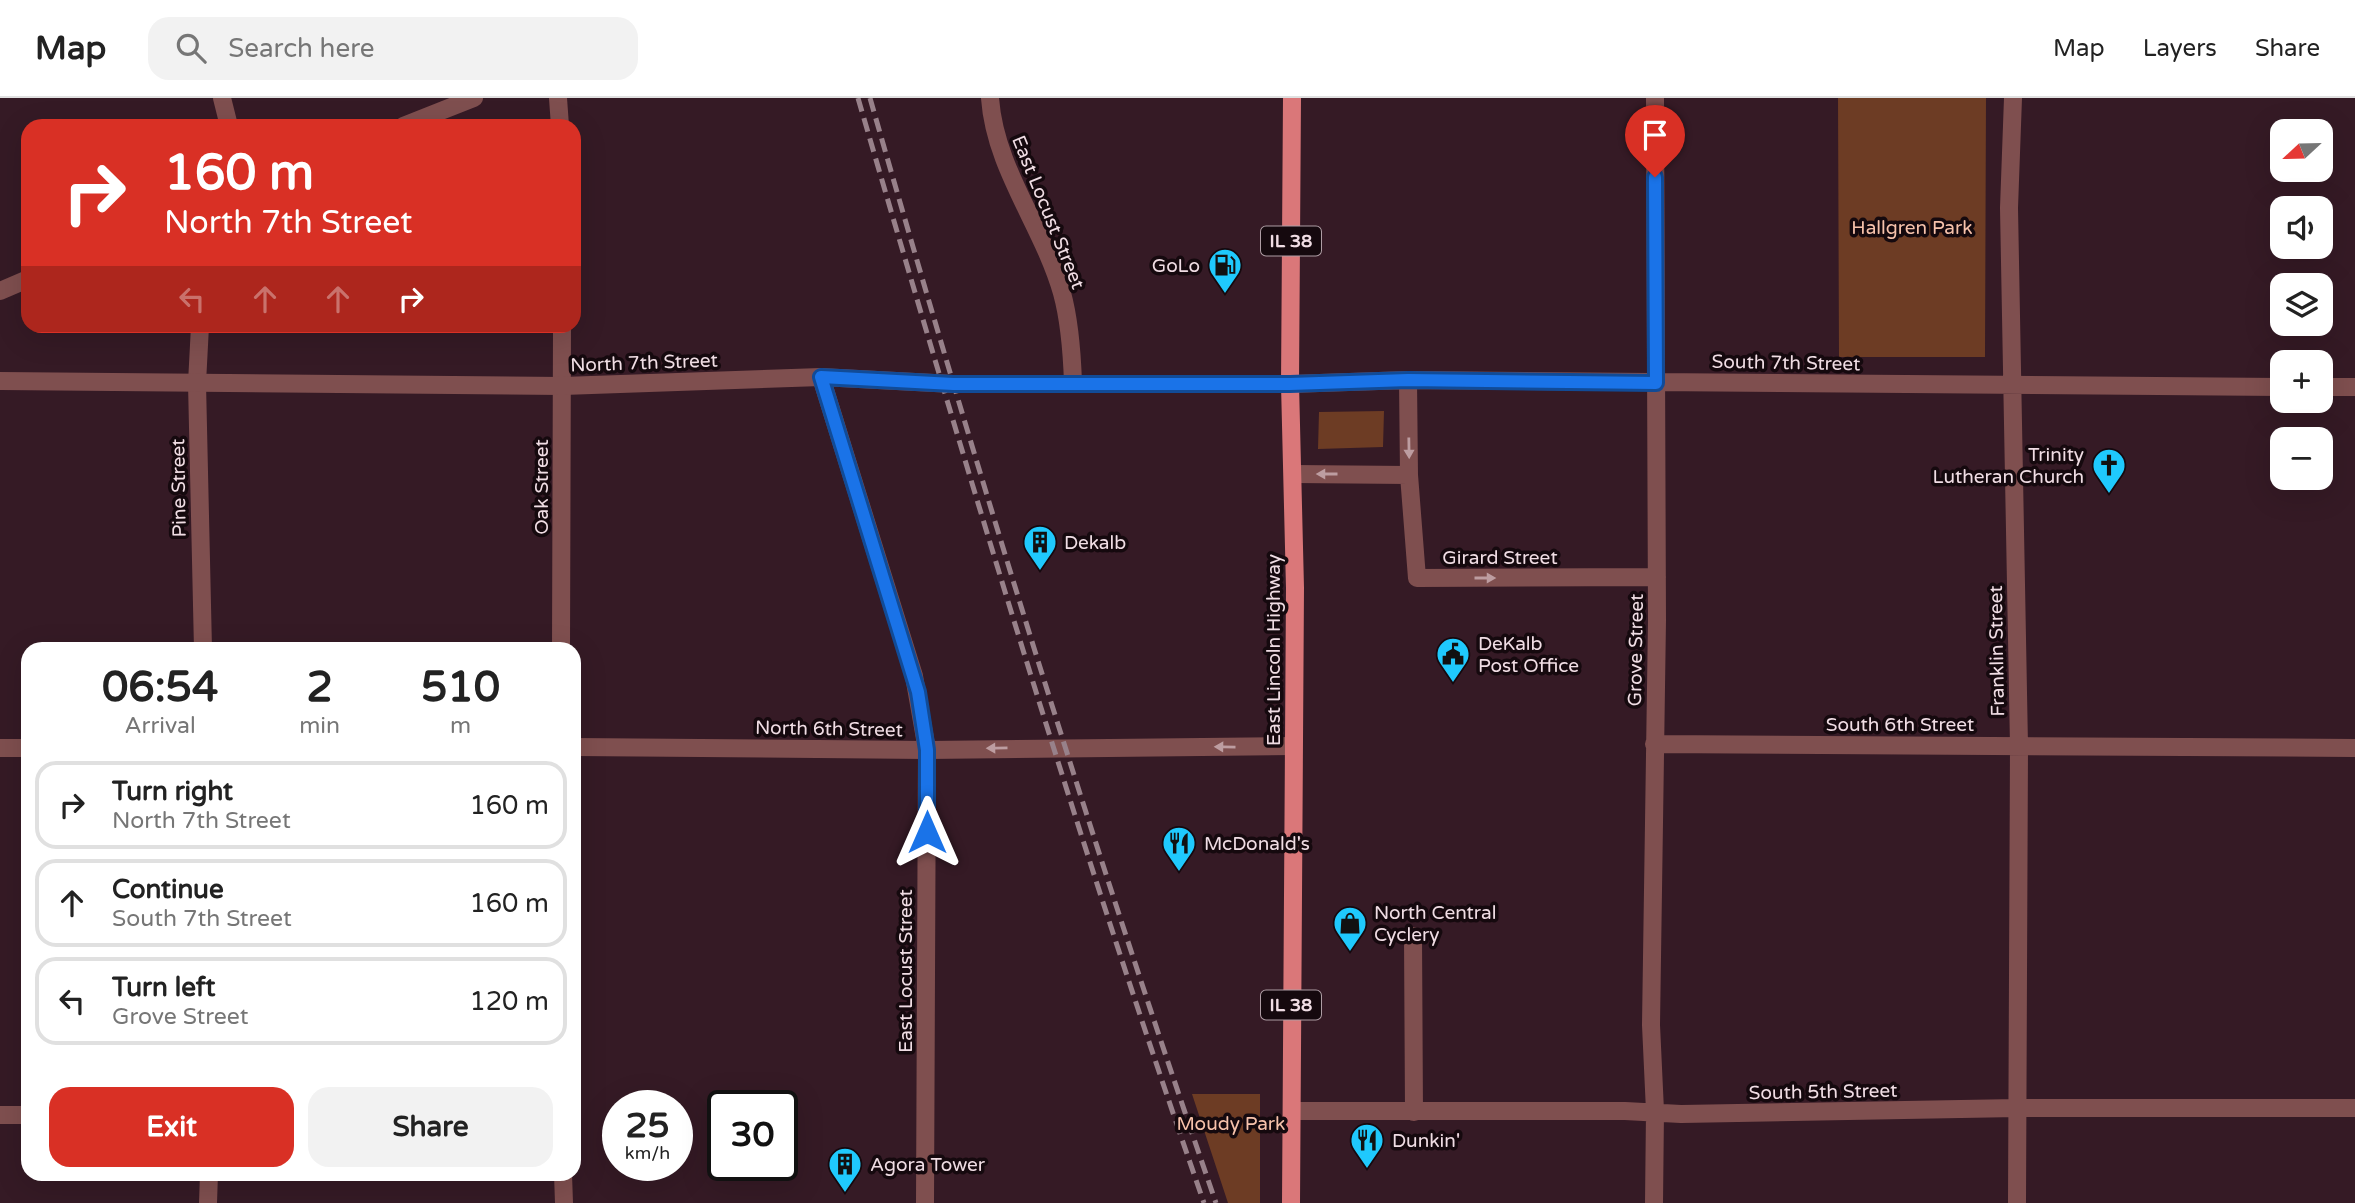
<!DOCTYPE html>
<html lang="en">
<head>
<meta charset="utf-8">
<style>
  body { margin:0; font-family:"Varela Round",sans-serif; background:#f2f2f2; color:#222; height:100vh; display:flex; flex-direction:column; font-size:26px; white-space:nowrap }
  * { box-sizing:border-box; margin:0 }
  p { font-size:23px; color:#767676 }
  .icon { flex:none; width:38px; height:38px; fill:none; stroke:currentColor; stroke-width:2; stroke-linecap:round; stroke-linejoin:round }
  .map { position:relative; flex:1; overflow:hidden }
  .side { position:absolute; left:21px; top:544px; width:560px; height:539px; display:flex; flex-direction:column; background:#fff; border-radius:21px; box-shadow:0 7px 28px #0002 }
  .side>* { flex:none }
  .guide { position:absolute; left:21px; top:21px; width:560px; height:214px; border-radius:21px; box-shadow:0 7px 28px #0002; background:#d93025; color:#fff; overflow:hidden }
  .needle { width:46px; rotate:248deg }
  .buttons { position:absolute; left:2270px; top:21px; display:grid; gap:14px }
  .buttons a { display:grid; place-items:center; width:63px; height:63px; border-radius:14px; background:#fff; box-shadow:0 7px 28px #0002; font-size:35px }
  .speed { position:absolute; left:602px; top:992px; display:flex; gap:14px; font-size:35px; font-weight:700; text-align:center }
  .speed>* { display:grid; place-content:center; width:91px; height:91px; border-radius:50%; background:#fff; box-shadow:0 7px 28px #0002; line-height:1 }
  .speed small { font-size:18px; font-weight:400 }
  .speed .limit { border:4px solid #111; border-radius:10px; background:#fff; color:#111 }
  .pin { position:absolute; display:grid; place-items:center; width:60px; height:60px; color:#fff; margin:-72px -30px; border-radius:50% 50% 50% 0; rotate:-45deg; box-shadow:0 0 7px #0007 }
  .pin .icon { rotate:45deg }
  .me { position:absolute; width:77px; margin:-38px; rotate:0deg; stroke-linejoin:round; filter:drop-shadow(0 0 5px #0008) }
  .turn { display:flex; align-items:center; gap:24px; height:147px; padding:0 28px; font-size:32px }
  .turn .icon { width:91px; height:91px; stroke-width:2.5 }
  .turn b { display:block; font-size:49px; line-height:60px }
  .lanes { display:flex; align-items:center; height:66px; padding:0 28px; background:#0003; justify-content:center; gap:35px; direction:ltr }
  .lanes .off { opacity:.35 }
  .eta { display:flex; justify-content:space-evenly; align-items:center; height:119px; text-align:center }
  .eta b { font-size:42px; font-weight:700; line-height:49px }
  .cta { display:flex; gap:14px; margin-top:auto; padding:14px 28px }
  .cta a { flex:1; height:80px; border-radius:21px; background:#d93025; color:#fff; font-size:28px; font-weight:700; line-height:80px; text-align:center }
  .cta a+a { background:#f2f2f2; color:#222 }
  ul { padding:0; list-style:none }
  li { display:flex; align-items:center; gap:21px; height:88px; margin:0 14px 10px; padding:0 14px; border:4px solid #e0e0e0; border-radius:21px }
  li div { flex:1 }
  li b { display:block; font-size:26px }
  li em { font-style:normal }
  header { display:flex; align-items:center; gap:42px; box-sizing:border-box; height:98px; padding:0 35px; background:#fff; border-bottom:2px solid #e0e0e0 }
  header strong { font-size:33px }
  nav { display:flex; gap:38px; margin-inline-start:auto; font-size:24px }
  .search { width:490px; height:63px; background:#f2f2f2; display:flex; align-items:center; gap:18px; box-sizing:border-box; padding:0 24px; border-radius:21px; color:#767676; font-size:26px }
  .map>svg:first-child { display:block }
  .green { fill:#6d3c24 }
  .lines { fill:none; stroke-linecap:round; stroke-linejoin:round }
  .minor { stroke:#7f4f4f; stroke-width:18 }
  .tertiary { stroke:#7f4f4f; stroke-width:18 }
  .primary { stroke:#da7779; stroke-width:18 }
  .rail { stroke:#98818a; stroke-width:5; stroke-dasharray:14 7; stroke-linecap:butt }
  .oneway { fill:#bd9da1 }
  .route-casing { stroke:#114b97; stroke-width:18 }
  .route { stroke:#1a73e8; stroke-width:12 }
  .labels { text-anchor:middle; stroke-width:7; stroke-linejoin:round; paint-order:stroke }
  .shield { fill:#15090e; stroke:#ae9da4; stroke-width:2 }
  .shield-label { font-size:18px; font-weight:bold; fill:#f0dde4 }
  .street-label { font-size:19px; fill:#f0dde4; stroke:#15090e }
  .park-label { font-size:19px; fill:#f7c2ab; stroke:#15090e }
  .poi-label { font-size:19px; fill:#f0dde4; stroke:#15090e; text-anchor:start }
</style>
</head>
<body>
<header>
<strong>Map</strong>
<div class="search"><svg class="icon" aria-label="search" viewBox="0 0 24 24"><circle cx="10" cy="10" r="6"/><path d="M15 15l6 6"/></svg>Search here</div>
<nav><a>Map</a><a>Layers</a><a>Share</a></nav>
</header>
<div class="map">
<svg width="2355" height="1105" viewBox="0 0 2355 1105">
  <rect width="100%" height="100%" fill="#351a25"/>
  <path class="green" d="M1838,0H1986L1985,259H1839Z
    M1384,313L1383,349L1318,351L1319,314Z
    M1192,996H1260V1105H1228Z"/>
  <g class="lines">
    <path class="minor" d="M222,0L229,28
      M558,0L560,28
      M990,0C995,71 1043,128 1062,195C1070,224 1072,255 1073,285
      M2013,0L2009,110L2019,648L2017,1105
      M403,28L474,0
      M0,193L28,181
      M200,228L197,285L203,551
      M821,279L914,578L927,652L925,1105
      M1408,282L1409,377L1417,480L1657,479
      M1290,286L1408,282L2282,289
      M2320,289H2355
      M1294,376L1409,377
      M561,551L562,228
      M1654,646L2355,650
      M574,649L927,652L1293,648
      M0,650H28
      M1413,838L1414,1014
      M1292,1013H1625L1681,1016L2017,1010H2355
      M0,1017H28
      M563,1076L564,1105
      M208,1105L209,1076
      M1654,1105L1655,1013L1651,927L1657,522L1655,0"/>
    <path class="tertiary" d="M0,283L563,288L821,279L953,286H1290"/>
    <path class="primary" d="M1291,1105L1295,490L1290,286L1292,0"/>
    <path class="rail" d="M858,0C966,371 1077,740 1204,1105
      M870,0C976,371 1090,740 1216,1105"/>
  </g>
  <defs><path id="oneway-solid" d="M-6-.8H1V-3.2L6.5 0L1 3.2V.8H-6Z" transform="scale(1.75)"/></defs>
  <g class="oneway">
    <use href="#oneway-solid" transform="translate(1409 350) rotate(89)"/>
    <use href="#oneway-solid" transform="translate(1327 376) rotate(-180)"/>
    <use href="#oneway-solid" transform="translate(1485 480)"/>
    <use href="#oneway-solid" transform="translate(1225 649) rotate(-179)"/>
    <use href="#oneway-solid" transform="translate(997 650) rotate(179)"/>
  </g>
  <g class="lines">
    <defs>
      <path id="route" d="M927,734V652L918,594L821,279L953,286H1290L1408,282L1656,285L1655,79"/>
    </defs>
    <use href="#route" class="route-casing"/>
    <use href="#route" class="route"/>
  </g>
  <defs>
    <symbol id="fuel-pin" viewBox="-11 -11 22 30"><path d="M0 17L-7.5 6A9.5 9.5 0 1 1 7.5 6Z" fill="#1fc9fd" stroke="#15090e"/><path d="M-5.5-6h7V0h2V4h1.3V-2.5L3-4.5l.8-.8L6-3V5H2.5V1h-1V6h-7ZM-4.2-4.7v3.2H.2V-4.7Z" fill="#111"/></symbol>
    <symbol id="church-pin" viewBox="-11 -11 22 30"><path d="M0 17L-7.5 6A9.5 9.5 0 1 1 7.5 6Z" fill="#1fc9fd" stroke="#15090e"/><path d="M-1.2-6h2.4v3.5h3.3v2.4h-3.3V6h-2.4V-.1h-3.3v-2.4h3.3Z" fill="#111"/></symbol>
    <symbol id="building-pin" viewBox="-11 -11 22 30"><path d="M0 17L-7.5 6A9.5 9.5 0 1 1 7.5 6Z" fill="#1fc9fd" stroke="#15090e"/><path d="M-4-6H4V6H1V3H-1V6H-4ZM-2.5-4.3h1.7v1.8h-1.7ZM.8-4.3h1.7v1.8H.8ZM-2.5-1h1.7V.8h-1.7ZM.8-1h1.7V.8H.8Z" fill="#111"/></symbol>
    <symbol id="civic-pin" viewBox="-11 -11 22 30"><path d="M0 17L-7.5 6A9.5 9.5 0 1 1 7.5 6Z" fill="#1fc9fd" stroke="#15090e"/><path d="M-.6-6.5H3V-4.5H.6V-3L4-1V1h2V6H-6V1h2V-1L-.6-3ZM-1.2 2.5V6h2.4V2.5Z" fill="#111"/></symbol>
    <symbol id="restaurant-pin" viewBox="-11 -11 22 30"><path d="M0 17L-7.5 6A9.5 9.5 0 1 1 7.5 6Z" fill="#1fc9fd" stroke="#15090e"/><path d="M-5-6h1v4h1v-4h1v4h1v-4h1v5L-1.5 .5V6h-2V.5L-5-1ZM5-6V6H3V1.5H1.5Q1.5-4 5-6Z" fill="#111"/></symbol>
    <symbol id="shop-pin" viewBox="-11 -11 22 30"><path d="M0 17L-7.5 6A9.5 9.5 0 1 1 7.5 6Z" fill="#1fc9fd" stroke="#15090e"/><path d="M-5-2.5h2.3a2.7 3.5 0 0 1 5.4 0H5L5.5 6h-11ZM-1.5-2.5h3a1.5 2.3 0 0 0-3 0Z" fill="#111"/></symbol>
  </defs>
  <g fill-rule="evenodd">
    <use href="#fuel-pin" x="1206" y="148" width="38" height="52"/>
    <use href="#church-pin" x="2090" y="348" width="38" height="52"/>
    <use href="#building-pin" x="1021" y="425" width="38" height="52"/>
    <use href="#civic-pin" x="1434" y="537" width="38" height="52"/>
    <use href="#restaurant-pin" x="1160" y="726" width="38" height="52"/>
    <use href="#shop-pin" x="1331" y="806" width="38" height="52"/>
    <use href="#restaurant-pin" x="1348" y="1023" width="38" height="52"/>
    <use href="#building-pin" x="826" y="1047" width="38" height="52"/>
  </g>
  <g class="labels">
    <g class="shield">
      <rect x="1261" y="128.5" width="60" height="29" rx="5"/>
      <rect x="1261" y="892.5" width="60" height="29" rx="5"/>
    </g>
    <g class="shield-label">
      <text x="1291" y="149">IL 38</text>
      <text x="1291" y="913">IL 38</text>
    </g>
    <g class="street-label">
      <text transform="translate(1049 114) rotate(68)" y="7">East Locust Street</text>
      <text transform="translate(644 264) rotate(-2)" y="7">North 7th Street</text>
      <text transform="translate(1786 264) rotate(1)" y="7">South 7th Street</text>
      <text transform="translate(541 389) rotate(-90)" y="7">Oak Street</text>
      <text transform="translate(178 390) rotate(-91)" y="7">Pine Street</text>
      <text x="1500" y="466">Girard Street</text>
      <text transform="translate(1273 552) rotate(-90)" y="7">East Lincoln Highway</text>
      <text transform="translate(1635 552) rotate(-89)" y="7">Grove Street</text>
      <text transform="translate(1996 553) rotate(-91)" y="7">Franklin Street</text>
      <text x="1900" y="633">South 6th Street</text>
      <text transform="translate(829 630) rotate(1)" y="7">North 6th Street</text>
      <text transform="translate(905 873) rotate(-90)" y="7">East Locust Street</text>
      <text transform="translate(1823 993) rotate(-1)" y="7">South 5th Street</text>
    </g>
    <g class="park-label">
      <text x="1912" y="136">Hallgren Park</text>
      <text x="1231" y="1032">Moudy Park</text>
    </g>
    <g class="poi-label">
      <text x="1200" y="174" text-anchor="end">GoLo</text>
      <text x="2084" y="363" text-anchor="end">Trinity<tspan x="2084" dy="22">Lutheran Church</tspan></text>
      <text x="1064" y="451">Dekalb</text>
      <text x="1478" y="552">DeKalb<tspan x="1478" dy="22">Post Office</tspan></text>
      <text x="1204" y="752">McDonald's</text>
      <text x="1374" y="821">North Central<tspan x="1374" dy="22">Cyclery</tspan></text>
      <text x="1392" y="1049">Dunkin'</text>
      <text x="870" y="1073">Agora Tower</text>
    </g>
  </g>
</svg>
<div class="buttons">
<a><svg class="needle" viewBox="-14 -14 28 28"><path d="M0-13l5 13h-10z" fill="#e53935"/><path d="M0 13l5-13h-10z" fill="#767676"/></svg></a>
<a><svg class="icon" aria-label="sound" viewBox="0 0 24 24"><path d="M4 9h4l5-4v14l-5-4H4zM17 9q2 3 0 6"/></svg></a>
<a><svg class="icon" aria-label="layers" viewBox="0 0 24 24"><path d="M12 4l9 5-9 5-9-5zM3 14l9 5 9-5"/></svg></a>
<a>+</a>
<a>−</a>
</div>
<div class="speed"><div>25<small>km/h</small></div><div class="limit">30</div></div>
<div class="pin" style="left:1655px;top:79px;background:#d93025"><svg class="icon" aria-label="arrive" viewBox="0 0 24 24"><path d="M6 21V4h12l-3 4 3 4H6"/></svg></div>
<svg class="me" style="left:927px;top:734px" viewBox="-20 -20 40 40"><path d="M0-17L14 15 0 8-14 15z" fill="#1a73e8" stroke="#fff" stroke-width="4"/></svg>
<div class="guide">
<div class="turn"><svg class="icon" aria-label="right" viewBox="0 0 24 24"><path d="M7 20v-9h11M14 6l5 5-5 5"/></svg><div><b>160 m</b>North 7th Street</div></div>
<div class="lanes"><svg class="icon off" aria-label="left" viewBox="0 0 24 24"><path d="M17 20v-9H6M10 6l-5 5 5 5"/></svg><svg class="icon off" aria-label="ahead" viewBox="0 0 24 24"><path d="M12 20V5M6 11l6-6 6 6"/></svg><svg class="icon off" aria-label="ahead" viewBox="0 0 24 24"><path d="M12 20V5M6 11l6-6 6 6"/></svg><svg class="icon" aria-label="right" viewBox="0 0 24 24"><path d="M7 20v-9h11M14 6l5 5-5 5"/></svg></div>
</div>
<section class="side">
<div class="eta">
<div><b>06:54</b><p>Arrival</p></div>
<div><b>2</b><p>min</p></div>
<div><b>510</b><p>m</p></div>
</div>
<ul>
<li><svg class="icon" aria-label="right" viewBox="0 0 24 24"><path d="M7 20v-9h11M14 6l5 5-5 5"/></svg><div><b>Turn right</b><p>North 7th Street</p></div><em>160 m</em></li>
<li><svg class="icon" aria-label="ahead" viewBox="0 0 24 24"><path d="M12 20V5M6 11l6-6 6 6"/></svg><div><b>Continue</b><p>South 7th Street</p></div><em>160 m</em></li>
<li><svg class="icon" aria-label="left" viewBox="0 0 24 24"><path d="M17 20v-9H6M10 6l-5 5 5 5"/></svg><div><b>Turn left</b><p>Grove Street</p></div><em>120 m</em></li>
</ul>
<div class="cta"><a>Exit</a><a>Share</a></div>
</section>
</div>
</body>
</html>
